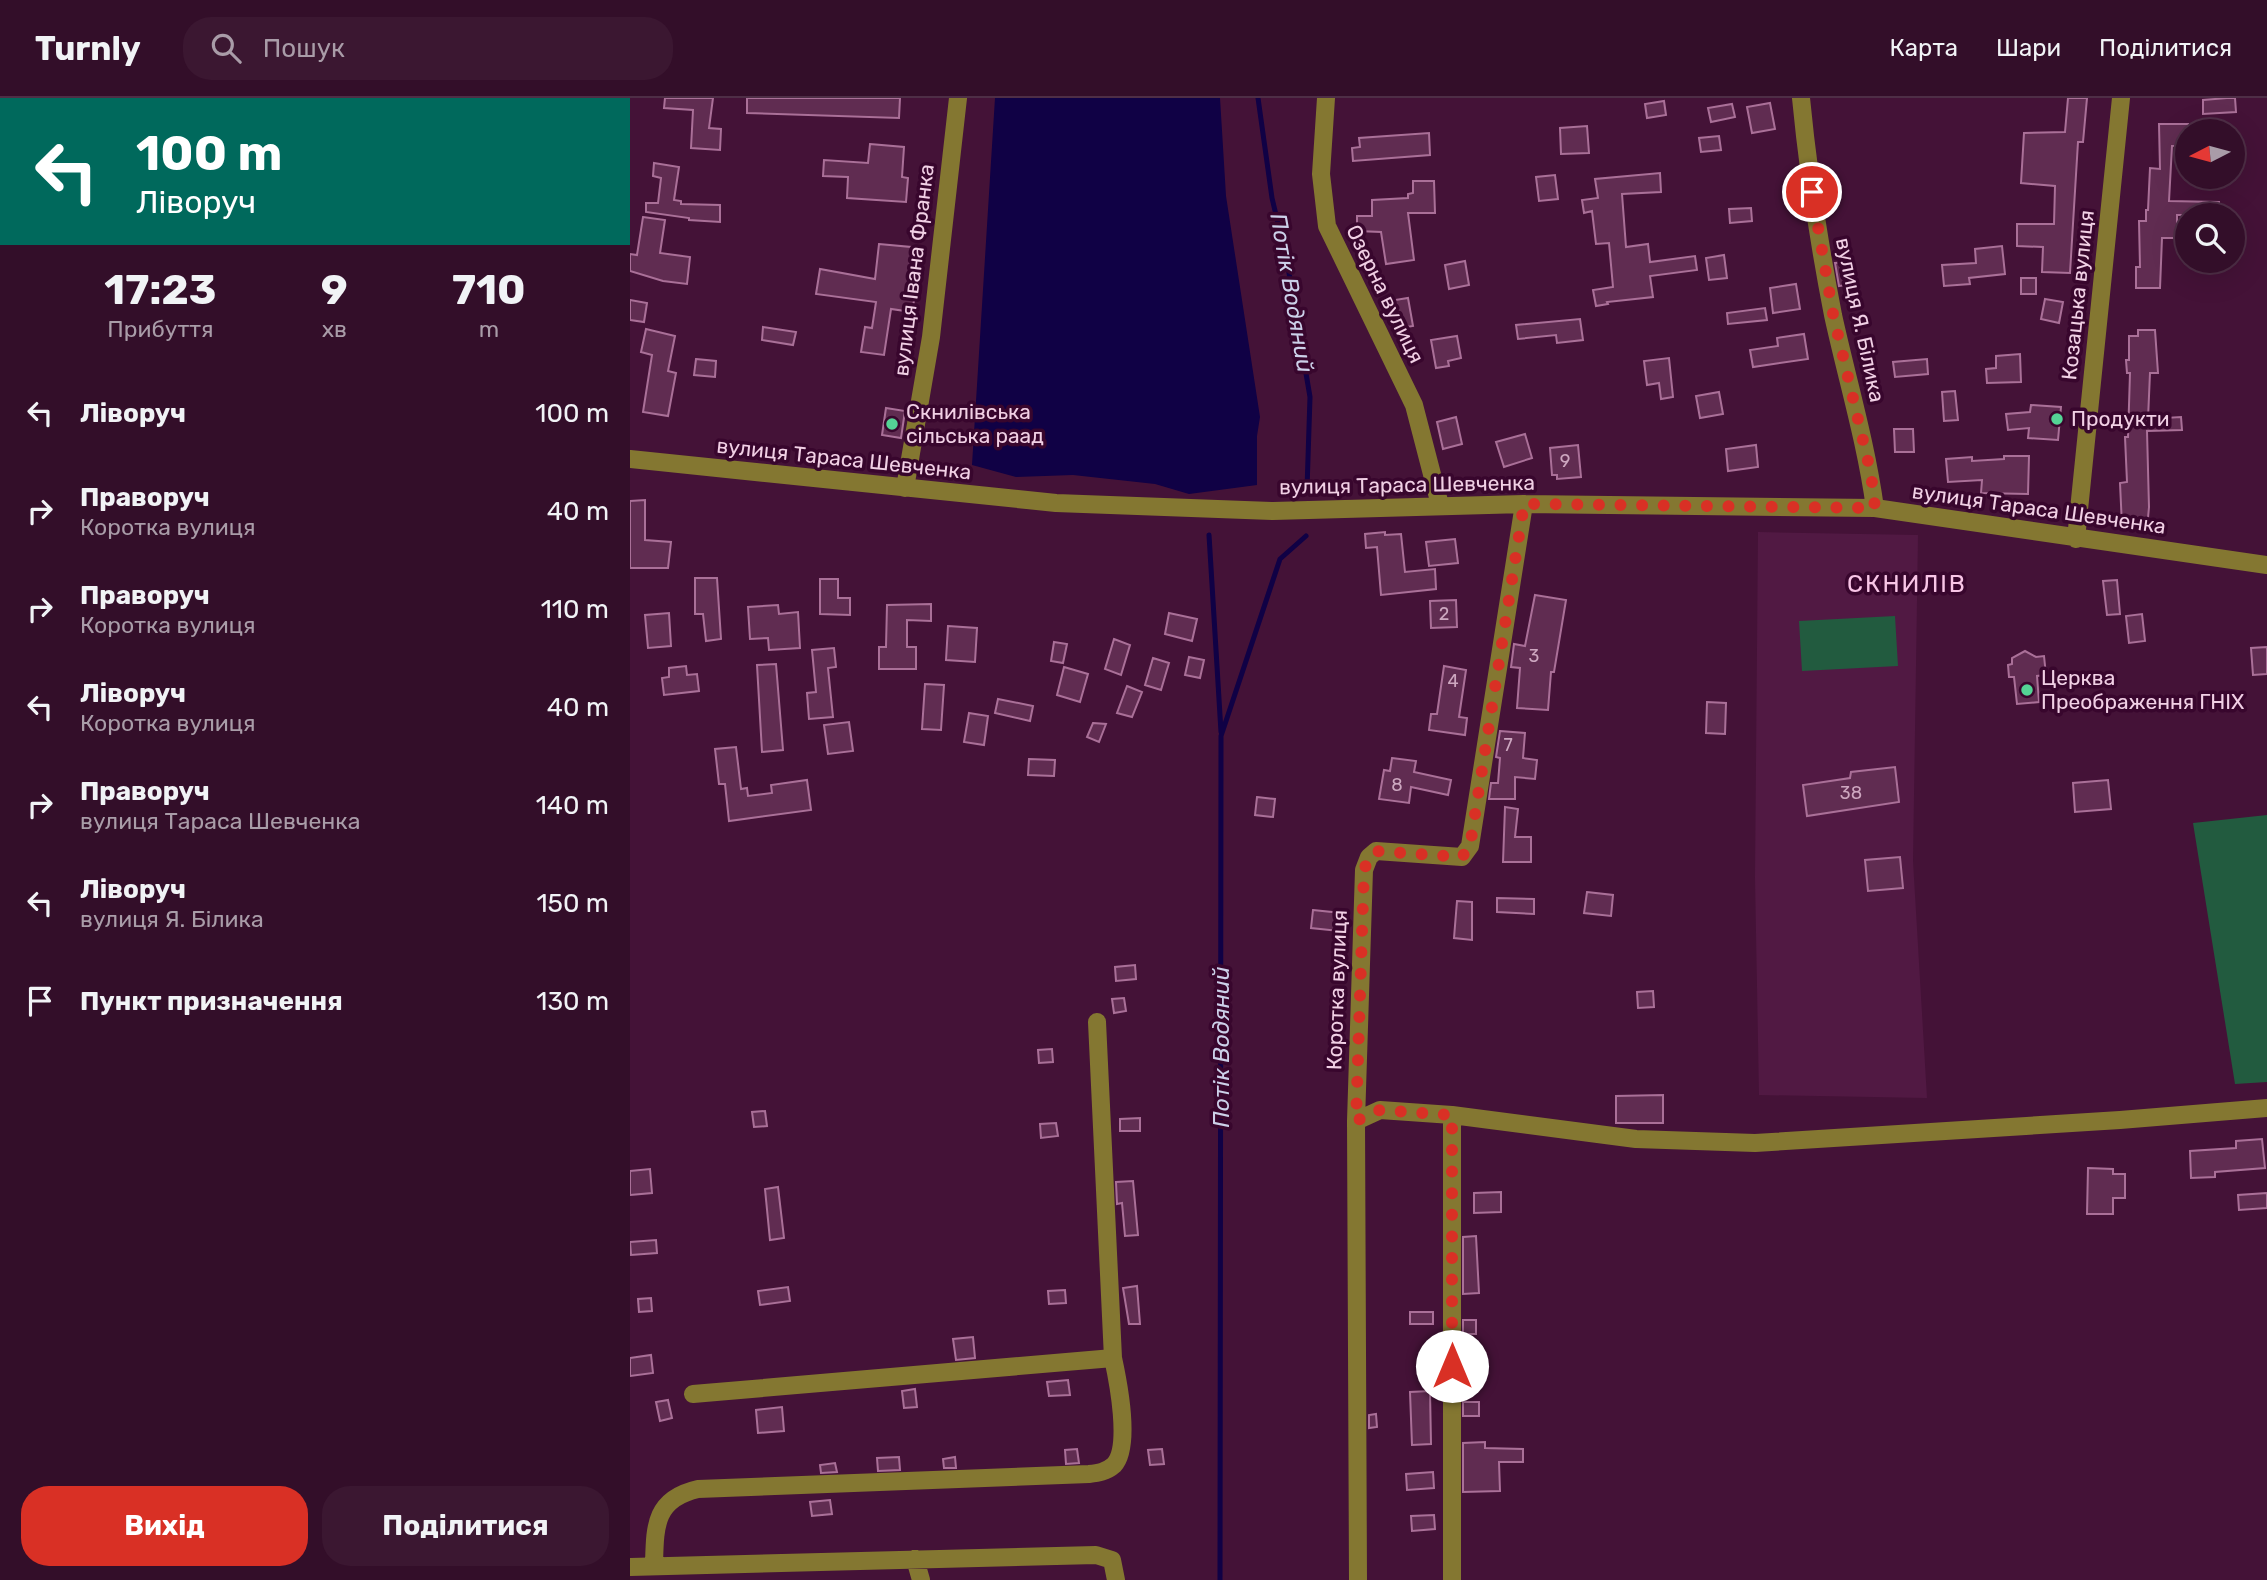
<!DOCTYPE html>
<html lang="uk">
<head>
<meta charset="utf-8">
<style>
  body { margin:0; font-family:Rubik,sans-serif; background:#3b1731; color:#f1f3f6; height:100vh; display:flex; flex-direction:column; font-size:26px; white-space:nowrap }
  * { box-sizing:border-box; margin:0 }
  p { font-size:23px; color:#a99ca8 }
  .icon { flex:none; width:38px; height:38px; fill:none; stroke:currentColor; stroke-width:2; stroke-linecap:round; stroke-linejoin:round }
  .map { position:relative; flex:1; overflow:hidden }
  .details { display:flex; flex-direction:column; background:#330e29; width:630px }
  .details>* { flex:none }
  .hud { background:#00695c; color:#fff; overflow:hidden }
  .needle { width:46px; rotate:264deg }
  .fabs { position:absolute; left:1545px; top:21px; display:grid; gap:14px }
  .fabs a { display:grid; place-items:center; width:70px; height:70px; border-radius:50%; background:#330e29; box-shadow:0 7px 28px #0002,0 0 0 2px #4e2e46; font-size:35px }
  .pin { position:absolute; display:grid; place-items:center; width:60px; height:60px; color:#fff; margin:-30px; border:4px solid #fff; border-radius:50%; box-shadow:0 2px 7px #0007 }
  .me { position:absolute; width:77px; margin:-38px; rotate:0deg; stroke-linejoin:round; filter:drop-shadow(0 0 5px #0008) }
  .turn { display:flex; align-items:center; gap:24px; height:147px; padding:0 21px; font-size:32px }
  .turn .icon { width:91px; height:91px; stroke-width:2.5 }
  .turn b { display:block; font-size:49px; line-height:60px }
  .eta { display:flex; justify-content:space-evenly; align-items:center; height:119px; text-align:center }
  .eta b { font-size:42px; font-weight:700; line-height:49px }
  .button { display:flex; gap:14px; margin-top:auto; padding:14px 21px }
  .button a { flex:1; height:80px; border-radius:28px; background:#d93025; color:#fff; font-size:28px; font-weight:700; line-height:80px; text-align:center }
  .button a+a { background:#3b1731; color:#f1f3f6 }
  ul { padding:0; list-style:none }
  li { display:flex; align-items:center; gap:21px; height:98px; padding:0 21px }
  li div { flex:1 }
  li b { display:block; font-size:26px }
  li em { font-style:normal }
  header { display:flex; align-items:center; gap:42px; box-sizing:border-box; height:98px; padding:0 35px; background:#330e29; border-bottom:2px solid #4e2e46 }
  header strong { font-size:33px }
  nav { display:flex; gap:38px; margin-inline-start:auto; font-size:24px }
  .search { width:490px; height:63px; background:#3b1731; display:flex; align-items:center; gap:18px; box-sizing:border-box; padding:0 24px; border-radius:28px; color:#a99ca8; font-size:26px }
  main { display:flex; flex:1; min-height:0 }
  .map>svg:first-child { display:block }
  .built { fill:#511943 }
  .green { fill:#225b3f }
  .water { fill:#100145 }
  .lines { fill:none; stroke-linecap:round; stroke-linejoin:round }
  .stream { stroke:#100145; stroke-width:5 }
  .building { fill:#602c51; stroke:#aa7098; stroke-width:2 }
  .minor { stroke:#847731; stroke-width:18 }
  .route { stroke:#d93025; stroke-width:12; stroke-dasharray:0 21.6 }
  .poi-dot { fill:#54d395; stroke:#38062d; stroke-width:2.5 }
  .labels { text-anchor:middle; stroke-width:7; stroke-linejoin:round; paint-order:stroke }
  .number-label { font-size:18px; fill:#cda7c0 }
  .street-label { font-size:21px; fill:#f1d0e5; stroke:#38062d }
  .poi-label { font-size:21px; fill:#f1d0e5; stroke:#38062d; text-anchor:start }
  .water-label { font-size:23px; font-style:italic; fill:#ccd0e9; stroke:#38062d }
  .quarter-label { font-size:24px; letter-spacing:2px; fill:#f8c5e6; stroke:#38062d }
</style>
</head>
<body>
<header>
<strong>Turnly</strong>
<div class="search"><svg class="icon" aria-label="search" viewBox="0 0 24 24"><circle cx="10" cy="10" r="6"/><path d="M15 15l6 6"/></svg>Пошук</div>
<nav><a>Карта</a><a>Шари</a><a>Поділитися</a></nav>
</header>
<main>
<section class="details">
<div class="hud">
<div class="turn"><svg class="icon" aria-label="left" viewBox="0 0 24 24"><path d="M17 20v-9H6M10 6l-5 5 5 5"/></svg><div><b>100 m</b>Ліворуч</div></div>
</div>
<div class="eta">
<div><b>17:23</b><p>Прибуття</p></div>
<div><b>9</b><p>хв</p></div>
<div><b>710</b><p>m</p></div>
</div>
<ul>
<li><svg class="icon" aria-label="left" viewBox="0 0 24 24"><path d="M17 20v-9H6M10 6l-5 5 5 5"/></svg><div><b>Ліворуч</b></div><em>100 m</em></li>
<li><svg class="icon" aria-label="right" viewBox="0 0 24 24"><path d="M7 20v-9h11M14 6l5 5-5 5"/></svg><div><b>Праворуч</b><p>Коротка вулиця</p></div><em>40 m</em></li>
<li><svg class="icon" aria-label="right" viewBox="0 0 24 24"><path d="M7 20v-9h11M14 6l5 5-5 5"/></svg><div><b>Праворуч</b><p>Коротка вулиця</p></div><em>110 m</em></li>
<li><svg class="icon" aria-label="left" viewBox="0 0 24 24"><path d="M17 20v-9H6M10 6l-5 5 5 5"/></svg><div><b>Ліворуч</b><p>Коротка вулиця</p></div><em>40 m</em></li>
<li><svg class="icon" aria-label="right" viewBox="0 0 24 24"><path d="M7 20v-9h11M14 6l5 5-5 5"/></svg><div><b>Праворуч</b><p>вулиця Тараса Шевченка</p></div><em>140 m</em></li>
<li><svg class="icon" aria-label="left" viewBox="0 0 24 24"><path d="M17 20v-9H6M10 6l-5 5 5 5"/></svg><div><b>Ліворуч</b><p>вулиця Я. Білика</p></div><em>150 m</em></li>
<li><svg class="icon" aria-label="arrive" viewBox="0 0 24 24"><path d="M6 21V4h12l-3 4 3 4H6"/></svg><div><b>Пункт призначення</b></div><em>130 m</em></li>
</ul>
<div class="button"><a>Вихід</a><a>Поділитися</a></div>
</section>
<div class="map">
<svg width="1637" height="1482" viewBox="0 0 1637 1482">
  <rect width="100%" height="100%" fill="#441237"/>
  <path class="built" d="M1128,434L1288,437L1283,763L1297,1000L1129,997L1125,780Z"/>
  <path class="green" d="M1265,518L1268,568L1172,573L1169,523Z
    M1637,717V984L1605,986L1563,725Z"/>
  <path class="water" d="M365,0H590L596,98L630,319L627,338V387L559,396L525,386L443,377L386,379L342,367Z"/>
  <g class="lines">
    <path class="stream" d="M628,0L642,100L657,163L680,299L677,391
      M579,437L591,634
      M590,1482L591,638L650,461L676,438"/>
  </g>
  <path class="building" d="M35,0H83L79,30L91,31L90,52L61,50L63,12L34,10Z
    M117,0H270L269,20L117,15Z
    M1438,0H1457L1453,44H1448L1440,175L1412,174L1413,149L1387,148V126H1424L1425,88L1391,85L1394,35L1435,34Z
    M1597,0H1605L1606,14L1573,16V2Z
    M1034,3L1036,17L1017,20L1015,6Z
    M1140,5L1145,31L1122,35L1117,9Z
    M1102,6L1105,19L1081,24L1078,10Z
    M1529,26H1558V48H1542L1539,103L1589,104V117H1547V140H1532L1530,190H1506V169H1510L1509,123H1516V112H1518L1520,70L1530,71Z
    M957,28L959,55L931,56L930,30Z
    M799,35L800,57L723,63L722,50L730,49L729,40Z
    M1089,38L1091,52L1071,54L1069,40Z
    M240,46L274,49L272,79L278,80L276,104L217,100L218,79L193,78L194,62L238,65Z
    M24,65L49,69L44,102L51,103V106L90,107V124L59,122V120L16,114V105H28L31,80L23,78Z
    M1030,75L1031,94L992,96L996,149L1018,146L1020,164L1065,158L1067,172L1020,178L1023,199L977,204L978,206L966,208L963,192L983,189L979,145L966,146L962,113L954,115L952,102L968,100L965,81Z
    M925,77L928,101L909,103L906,79Z
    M783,83H804L805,115H778L784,162L756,166L751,134L727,133V118H742V102L778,100V96L783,95Z
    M1121,110L1122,123L1100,125L1099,111Z
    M13,119L35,122L30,155L60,159L57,186L33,183L0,173V156L7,157Z
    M249,146L281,149L278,190L286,191L282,214L261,211L254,257L231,254L235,229L242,230L246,204L186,196L190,171L245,181Z
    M1372,148L1375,176L1339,180L1340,186L1314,188L1312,167L1346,165L1345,151Z
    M1094,157L1097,180L1079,182L1076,160Z
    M835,163L839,187L819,191L815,167Z
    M1220,164L1222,186L1209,188L1205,165Z
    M1391,180H1406V196H1391Z
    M1166,186L1170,211L1143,215L1140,190Z
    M778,200L783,228L770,230L765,202Z
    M1415,201L1433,204L1429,225L1411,221Z
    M0,202L17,205L14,224L0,222Z
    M1135,210L1137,222L1098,226L1097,215Z
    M950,221L953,242L927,245L926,237L888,241L886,227Z
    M133,229L166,234L163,247L132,242Z
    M16,231L45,238L38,273L46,275L38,318L13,314L22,257L11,254Z
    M1508,232H1525L1528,275H1520L1518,321L1551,319L1552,332L1517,333L1519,409L1517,431L1492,428L1490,385L1497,384L1495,339H1498L1500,275H1497L1496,262H1499V238H1508Z
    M1174,236L1178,261L1123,269L1120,252L1148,248L1147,240Z
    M827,238L831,260L818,263L819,268L806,270L801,242Z
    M1390,256L1391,284L1357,285L1356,271L1366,270V258Z
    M1039,260L1043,299L1031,301L1029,285L1017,287L1014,263Z
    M66,261L86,263L85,279L64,277Z
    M1297,261L1298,276L1265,279L1263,264Z
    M1325,293L1328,322L1314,323L1312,294Z
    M1089,294L1093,316L1070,320L1066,298Z
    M1401,307L1431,309L1428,342L1398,340L1399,330L1378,332L1376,316L1400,314Z
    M256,310L275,313L271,340L252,337Z
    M826,319L832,346L813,351L807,324Z
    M1264,331H1283L1284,354H1265Z
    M895,336L902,360L874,369L866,344Z
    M948,347L951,379L927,381V377H922L920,350Z
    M1126,347L1128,369L1098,373L1096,351Z
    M1374,358H1399L1398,396L1351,395L1352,382L1318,384L1316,361L1342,359V363L1374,361Z
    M15,402V442L41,444L38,470H0V403Z
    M755,434V437L771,436L775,474L805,471L806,491L751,497L747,449L736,450L735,436Z
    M825,441L828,465L799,468L796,444Z
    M65,480H87L91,541L76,543L73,516H65Z
    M190,481H208V500H220V517L190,516Z
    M1487,482L1490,516L1477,517L1473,483Z
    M905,497L936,502L924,574H921L918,612L887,610L890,570L881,569L884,546L895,548Z
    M826,502L827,529L801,530L800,503Z
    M301,506V523L277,522V549H286V571H249V549H256L257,507Z
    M148,507L149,516L168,514L170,550L139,552L138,540L120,541L118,509Z
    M39,515L41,548L18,550L15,517Z
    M539,515L567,521L562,543L535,536Z
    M1512,516L1515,543L1499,545L1496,518Z
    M318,528L347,530L345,564L316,562Z
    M484,541L500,547L491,577L475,571Z
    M424,544L437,546L433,565L421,563Z
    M1637,549V576L1623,577L1621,550Z
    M204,550L206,569L198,570L203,619L179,621L177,595L186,594L182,552Z
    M1395,553L1406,559L1414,558L1416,577L1407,578L1409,604L1387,606L1384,579H1379L1378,567L1382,566V560Z
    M559,559L574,562L570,580L555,577Z
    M523,560L539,565L531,592L515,587Z
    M146,566L153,652L132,654L127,567Z
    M56,568L57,577L67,576L69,593L34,597L32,580L39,579V570Z
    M814,568L836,572L829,619L837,620L835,637L799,632L801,616H807Z
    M434,569L458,576L450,604L427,597Z
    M295,586L314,587L311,632L292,631Z
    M497,588L512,594L502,619L487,615Z
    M368,601L403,608L400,623L365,615Z
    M1077,604L1096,605L1095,636L1076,635Z
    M339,615L358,618L354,647L334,644Z
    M219,624L223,653L198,656L194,627Z
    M463,625L476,626L469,644L457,639Z
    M870,633L895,635L893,660L907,662L905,681L885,679V701H859L861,685H868L870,660L866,659Z
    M106,649L111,691L117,690L118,698L142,695L141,687L177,682L181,712L99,723L95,686H89L85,651Z
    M762,660L786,663L784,674L821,682L818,697L781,689L779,705L749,701L754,672L760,673Z
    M399,661L425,662L424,678L398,677Z
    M1265,669L1269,704L1177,718L1173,687L1220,680L1221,674Z
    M1478,682L1481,711L1445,714L1443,685Z
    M627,699L645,701L643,719L625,717Z
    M875,709L888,711L885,739H901V764H873Z
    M1270,759L1273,790L1238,793L1235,762Z
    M957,794L983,797L981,818L954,815Z
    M867,800L904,801V816L867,814Z
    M827,803L842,804V842L824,840Z
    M683,812L711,815L709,833L681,830Z
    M505,867L506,881L486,883L485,869Z
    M1023,893L1024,909L1008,910L1007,894Z
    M494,900L496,913L484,915L482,901Z
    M422,951L423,964L409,965L408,952Z
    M1033,997V1025H986V998Z
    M135,1013L137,1028L124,1029L122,1014Z
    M510,1020V1033H490V1021Z
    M426,1025L428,1038L411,1040L410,1026Z
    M1632,1041L1635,1070L1585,1074V1079L1561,1080L1560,1053L1606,1050V1043Z
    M1458,1070L1483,1071V1076H1495V1100H1483V1116H1457Z
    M20,1071L22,1095L0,1097V1073Z
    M503,1083L508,1137L495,1138L492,1105L487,1106L486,1084Z
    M148,1089L154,1140L140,1142L135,1091Z
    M871,1094V1114L844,1115V1095Z
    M1637,1095V1110L1609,1112L1608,1097Z
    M846,1138L849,1195L833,1196V1139Z
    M26,1142L27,1155L1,1157L0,1144Z
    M507,1188L510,1226H499L493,1190Z
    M158,1189L160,1203L130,1207L128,1193Z
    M435,1192L436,1205L419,1206L418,1193Z
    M21,1200L22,1213L9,1214L8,1201Z
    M780,1214H803V1226H780Z
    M833,1222H846V1236H833Z
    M343,1239L345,1260L326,1262L323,1241Z
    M21,1257L23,1275L0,1278V1260Z
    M833,1262H855L856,1276L833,1277Z
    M438,1282L440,1297L419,1298L417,1284Z
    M285,1291L287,1309L274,1310L272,1293Z
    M800,1293L801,1346L782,1347L780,1294Z
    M38,1302L42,1320L30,1323L26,1304Z
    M833,1304H849V1318H833Z
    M152,1309L154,1333L128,1335L126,1312Z
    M746,1316L747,1329L739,1330V1317Z
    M855,1344V1350L893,1351V1364H869L870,1393L833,1394V1345Z
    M447,1351L449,1365L436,1366L435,1352Z
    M532,1351L534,1366L520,1367L518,1352Z
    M269,1359L270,1372L248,1373L247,1360Z
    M325,1359L326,1370H314L313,1361Z
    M205,1365L207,1374L191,1375L190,1367Z
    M803,1374L804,1390L777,1392L776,1376Z
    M200,1402L202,1416L182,1418L180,1404Z
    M804,1417L805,1431L782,1433L781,1418Z"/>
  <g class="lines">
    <path class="minor" d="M696,0L691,76L697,128L784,307L810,407
      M1171,0C1178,73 1189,145 1203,217C1217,281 1236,344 1245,410
      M0,361L426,405L643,413L894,406L1245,410L1637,467
      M275,390L301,239L328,0
      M1446,441L1491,0
      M726,1023L750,1012L822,1017L1006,1041L1125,1045L1490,1022L1637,1010
      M63,1296L483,1260
      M285,1461L291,1482
      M24,1467C25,1429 24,1401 68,1391L459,1376C468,1375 476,1374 484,1367C501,1349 488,1283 483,1260L467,924
      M0,1469L466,1457L482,1462L486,1482
      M728,1482L726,1023L734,772L739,759L746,753L832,759L840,748L894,406
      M822,1482V1017"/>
  </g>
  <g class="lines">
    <path class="route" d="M822,1268V1017L750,1012L726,1023L734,772L739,759L746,753L832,759L840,748L894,406L1245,410L1241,376L1203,216L1182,94"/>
  </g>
  <g class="poi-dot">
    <circle cx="1427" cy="321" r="7"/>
    <circle cx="262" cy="326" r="7"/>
    <circle cx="1397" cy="592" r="7"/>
  </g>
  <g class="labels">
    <g class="number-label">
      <text x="935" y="369">9</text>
      <text x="814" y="522">2</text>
      <text x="904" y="564">3</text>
      <text x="823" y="589">4</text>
      <text x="878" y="653">7</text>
      <text x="767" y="693">8</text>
      <text x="1221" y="701">38</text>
    </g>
    <g class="street-label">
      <text transform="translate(284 172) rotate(-83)" y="7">вулиця Івана Франка</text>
      <text transform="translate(755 196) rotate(64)" y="7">Озерна вулиця</text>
      <text transform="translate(1448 197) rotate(-84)" y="7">Козацька вулиця</text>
      <text transform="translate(1230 222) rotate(78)" y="7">вулиця Я. Білика</text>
      <text transform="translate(214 361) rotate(6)" y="7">вулиця Тараса Шевченка</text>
      <text transform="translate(777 387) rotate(-1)" y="7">вулиця Тараса Шевченка</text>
      <text transform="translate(1409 411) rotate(8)" y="7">вулиця Тараса Шевченка</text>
      <text transform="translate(707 892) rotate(-88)" y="7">Коротка вулиця</text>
    </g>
    <g class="poi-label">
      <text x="276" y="321">Скнилівська<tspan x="276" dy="24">сільська раад</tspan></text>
      <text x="1441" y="328">Продукти</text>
      <text x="1411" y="587">Церква<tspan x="1411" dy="24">Преображення ГНІХ</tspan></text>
    </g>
    <g class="water-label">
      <text transform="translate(662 195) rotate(80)" y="8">Потік Водяний</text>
      <text transform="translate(591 949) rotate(-90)" y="8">Потік Водяний</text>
    </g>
    <g class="quarter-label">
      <text x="1277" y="494">СКНИЛІВ</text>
    </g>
  </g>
</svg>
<div class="fabs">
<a><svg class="needle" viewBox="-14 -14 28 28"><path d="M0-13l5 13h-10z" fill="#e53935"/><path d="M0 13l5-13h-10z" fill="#a99ca8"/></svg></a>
<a><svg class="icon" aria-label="search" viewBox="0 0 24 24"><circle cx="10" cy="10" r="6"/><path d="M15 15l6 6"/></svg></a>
</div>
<div class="pin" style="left:1182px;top:94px;background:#d93025"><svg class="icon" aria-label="arrive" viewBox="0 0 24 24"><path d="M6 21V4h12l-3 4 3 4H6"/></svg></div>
<svg class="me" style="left:822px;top:1268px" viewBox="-20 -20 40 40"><circle r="19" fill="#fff"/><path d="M0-13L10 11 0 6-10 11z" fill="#d93025"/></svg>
</div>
</main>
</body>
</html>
